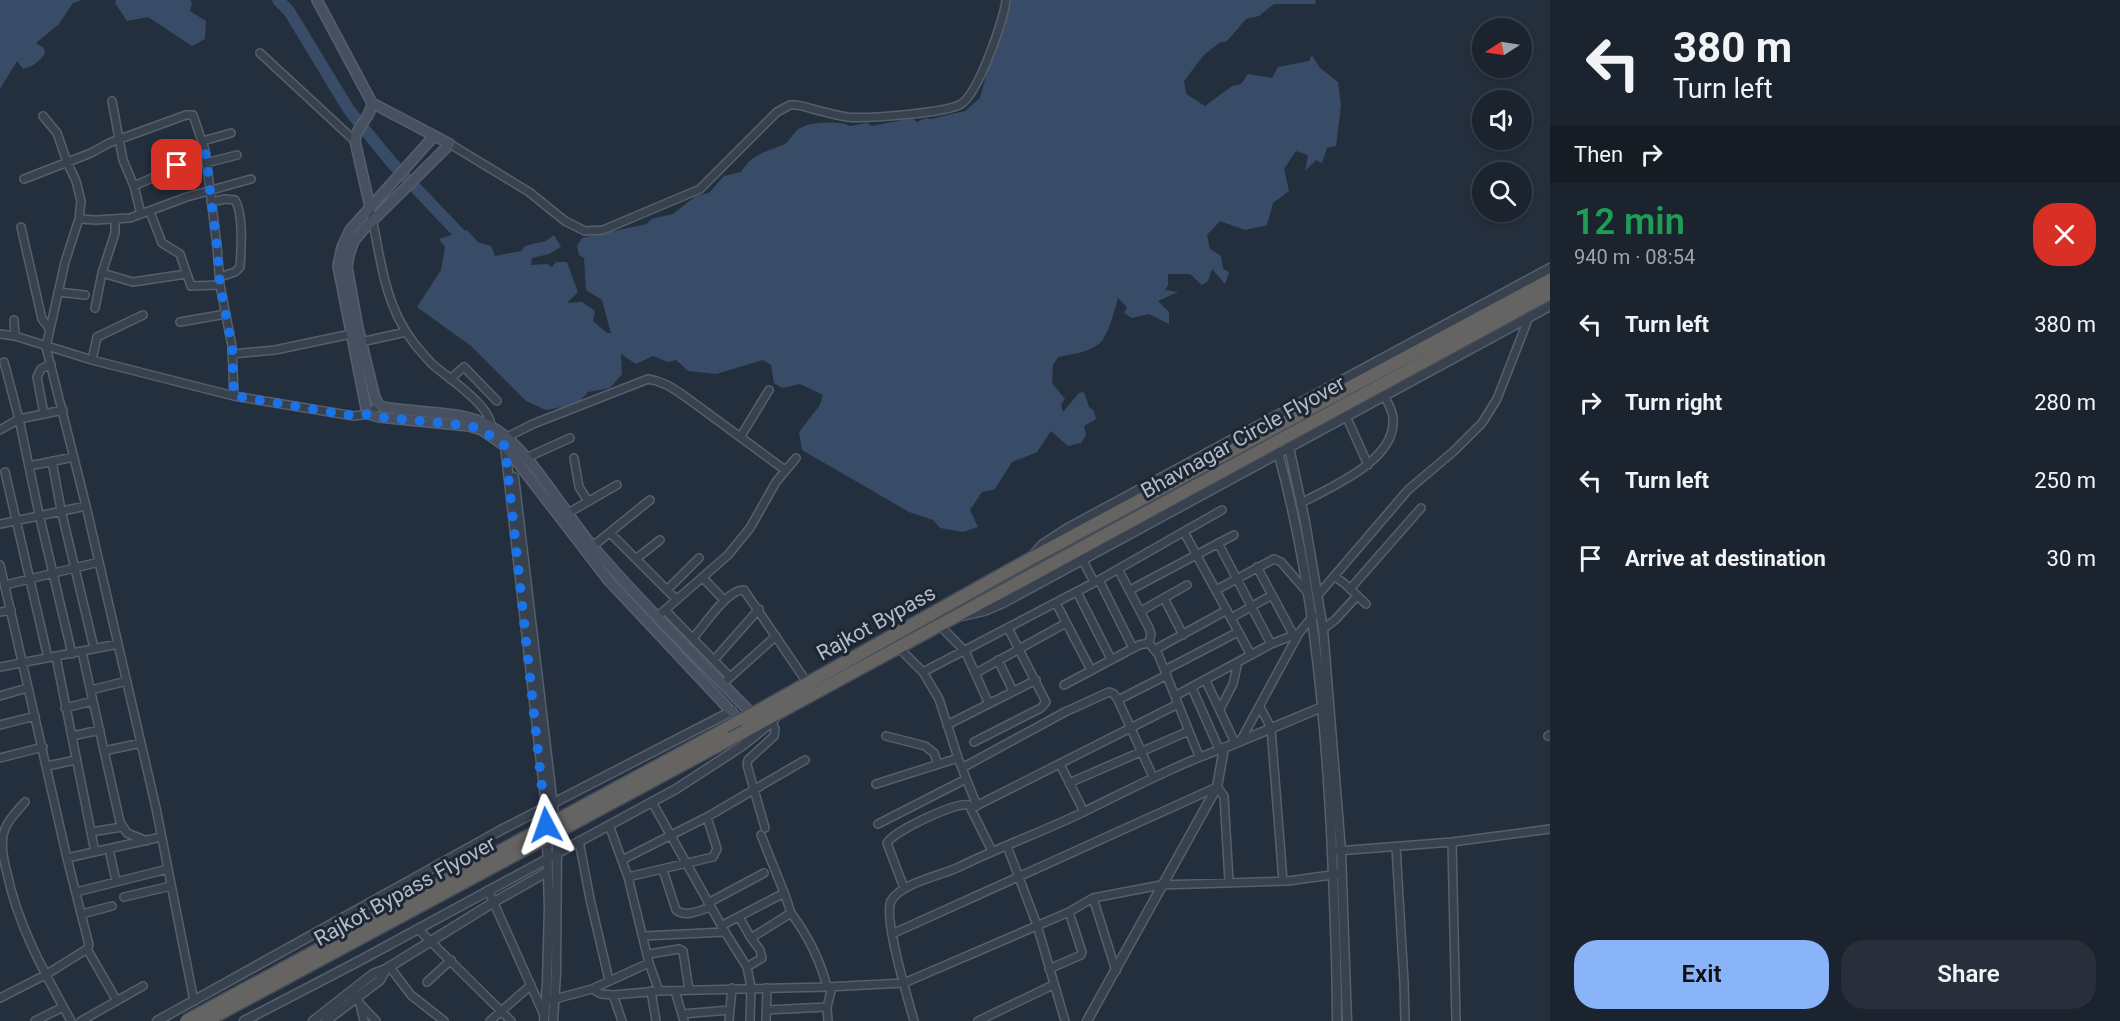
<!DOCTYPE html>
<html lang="en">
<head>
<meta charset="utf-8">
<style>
  body { margin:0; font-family:Roboto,sans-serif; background:#282f3a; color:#f1f3f6; height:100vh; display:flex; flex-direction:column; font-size:22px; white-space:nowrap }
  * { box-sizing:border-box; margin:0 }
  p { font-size:20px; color:#a0a4aa }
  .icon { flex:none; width:33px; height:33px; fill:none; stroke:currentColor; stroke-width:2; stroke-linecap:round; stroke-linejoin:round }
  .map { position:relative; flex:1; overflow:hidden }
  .sheet { display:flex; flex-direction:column; background:#1b232e; width:570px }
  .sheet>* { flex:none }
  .banner { background:#1b232e; color:#f1f3f6; overflow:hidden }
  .needle { width:39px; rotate:258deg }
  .tools { position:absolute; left:1472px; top:18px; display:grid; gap:12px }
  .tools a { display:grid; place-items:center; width:60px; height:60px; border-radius:50%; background:#1b232e; box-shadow:0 3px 9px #0003,0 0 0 2px #39404a; font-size:30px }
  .pin { position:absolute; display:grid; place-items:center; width:51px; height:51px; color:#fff; margin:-26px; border-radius:12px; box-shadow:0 3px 9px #0006 }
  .me { position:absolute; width:66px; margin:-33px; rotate:356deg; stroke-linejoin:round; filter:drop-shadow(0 0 4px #0008) }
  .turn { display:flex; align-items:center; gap:21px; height:126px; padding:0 24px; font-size:27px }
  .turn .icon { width:78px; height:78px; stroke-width:2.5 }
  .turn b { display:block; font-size:42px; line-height:51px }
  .then { display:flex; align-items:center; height:57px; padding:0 24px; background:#0003; gap:12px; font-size:22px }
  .round { display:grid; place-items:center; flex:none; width:63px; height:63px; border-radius:24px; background:#282f3a }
  .summary { display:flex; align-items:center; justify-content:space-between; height:102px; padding:0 24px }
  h1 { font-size:36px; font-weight:600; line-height:45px; color:#1e9e55 }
  .primary-button { display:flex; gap:12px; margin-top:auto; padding:12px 24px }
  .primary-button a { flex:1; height:69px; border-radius:24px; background:#8ab4f8; color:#111; font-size:24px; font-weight:600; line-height:69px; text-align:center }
  .primary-button a+a { background:#282f3a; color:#f1f3f6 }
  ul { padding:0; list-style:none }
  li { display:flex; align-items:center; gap:18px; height:78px; padding:0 24px }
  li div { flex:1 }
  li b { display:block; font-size:22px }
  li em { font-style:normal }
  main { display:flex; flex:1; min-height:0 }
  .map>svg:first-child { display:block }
  .water { fill:#394c67 }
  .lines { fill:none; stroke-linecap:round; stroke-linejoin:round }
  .river { stroke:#394c67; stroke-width:12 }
  .minor-casing { stroke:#565f6c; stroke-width:10 }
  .tertiary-casing { stroke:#565f6c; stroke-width:11 }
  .secondary-casing { stroke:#565f6c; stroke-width:12 }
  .trunk-casing { stroke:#434c59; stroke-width:15 }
  .minor { stroke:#38414e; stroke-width:7 }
  .tertiary { stroke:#38414e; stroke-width:8 }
  .secondary { stroke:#465061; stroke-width:9 }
  .trunk { stroke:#656462; stroke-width:12 }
  .trunk-bridge-casing { stroke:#434c59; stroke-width:15; stroke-linecap:butt }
  .trunk-bridge { stroke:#656462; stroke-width:12 }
  .route { stroke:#1a73e8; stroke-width:10; stroke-dasharray:0 18 }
  .labels { text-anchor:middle; stroke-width:6; stroke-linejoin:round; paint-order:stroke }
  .street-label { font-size:21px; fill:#b4bcc9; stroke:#1d2633 }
</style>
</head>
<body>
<main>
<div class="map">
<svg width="1550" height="1021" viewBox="0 0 1550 1021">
  <rect width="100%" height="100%" fill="#242f3e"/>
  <path class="water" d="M0,0H82L73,3L59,24L36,43L44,48L45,53C39,62 34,66 23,69L17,61L0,89Z
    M116,0H190L192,3L190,11L206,21L205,39L192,46L148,17L127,21L115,3Z
    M1010,0H1316L1315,4H1274L1259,16L1246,19L1227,41L1219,43L1203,56L1184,81L1186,94L1205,106L1232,86L1241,84L1248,74L1272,78L1278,67L1309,61L1312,55L1320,68L1338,82L1341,105L1336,146L1327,148L1322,163L1316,160L1305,171L1308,155L1296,151L1284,169L1289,191L1273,203L1267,225L1245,230L1220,221L1207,235L1210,249L1221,256L1223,269L1229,272L1225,284L1212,269L1208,281L1202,285L1190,274H1168V285L1165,290L1178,292L1158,301L1169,312V324L1149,314L1132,318L1124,313L1127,307L1118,298C1115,310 1108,336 1100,343C1089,353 1071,354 1058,357L1053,365L1052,383L1065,399L1061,404L1063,412L1079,393L1084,392L1089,407L1094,411L1096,419L1084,426L1086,435L1081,443L1068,446L1051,431L1037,452L1012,462L995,489L982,492L970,510L978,527L963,532L940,528L933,520L909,512L802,450L799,432L820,405L823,395L800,384L782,388L774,383L771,365L763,360L716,374L688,371L676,360L668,362L653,356L636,364L621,354L622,374L610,388L588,392L577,404L546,410L526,401L471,346L417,307L441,270L445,247L439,239L467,230L478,242L491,246L495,256L521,251L525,246L546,241L554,235L561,247L549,254L532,258L531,265L547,264L552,267L556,262H567L578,292L567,303L582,302L595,311L593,321L607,333H611L602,300L586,290L584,258L579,255L577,246L582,238L647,224L651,219L673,214L696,196L709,193L724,176L741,172C753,153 764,153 783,145C790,142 793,132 800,128C809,122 840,120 850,126L867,123L872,126L912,118L917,122L926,118L931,119L965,111L980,98L988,68L1005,27Z"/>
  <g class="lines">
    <path class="river" d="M278,0L289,11L349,110L392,163L468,243"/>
    <defs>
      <path id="minor" d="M260,53L355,141
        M112,101L123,160L134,186L141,214
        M43,116L57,133L67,162L76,181L81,201L79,219L65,262L46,347L86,506L156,808L194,1001
        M203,141L231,133
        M450,144L529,192L565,221L585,231L603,230L700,189L777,112L790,105H797C814,109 830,114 847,117C865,119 947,113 961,104C978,94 1004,20 1006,0
        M206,163L237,155
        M24,179L91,153L109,143L186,115H193L205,150L217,246L220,285L232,346L234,396
        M134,186L163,173L205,150
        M211,202L225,199L235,200C244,215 241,250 240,267L235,272L220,277
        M370,208C380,253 383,301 411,339C417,348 425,356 432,364C448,378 490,405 491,426
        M150,212L162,243L180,254L191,286L220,285
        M79,219L96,220L130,218L187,197L251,179
        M21,227L42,319L49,328
        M102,273L133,282L186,274
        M58,292L85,295
        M95,308L102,273L115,233V219
        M14,320L15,336
        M180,322L226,314
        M0,334L15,336L92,360L234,396L354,416L369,414L379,405
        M361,342L406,332
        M232,354L275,350L351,334
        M92,360L97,337L143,315
        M4,362L19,419L39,514L72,654
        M450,379L464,367L497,401
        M44,414L37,377L41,369L51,364
        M1346,416L1368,465
        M0,430L19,419L63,410
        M741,436L769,390
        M507,437L533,424L648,379C662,381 671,387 683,395L785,470
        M526,458L570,438
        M574,458L579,487L588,501
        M52,461L61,510L94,648
        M29,466L74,457
        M5,472L48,658
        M1301,503C1331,487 1397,460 1393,418C1392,409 1388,403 1384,396
        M568,513L617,485
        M0,524L86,506
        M1184,532L1251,655
        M610,533L677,600
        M1218,543L1271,644
        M593,546L650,500
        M637,558L660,540
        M1082,559L1094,582
        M0,565L67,858L89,945L87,949L47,974L0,998
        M1257,567L1293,634
        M1118,569L1149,628L1151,634L1149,643
        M1334,576L1345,584L1366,604
        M703,578L724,600
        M1099,580L1133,648
        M5,585L99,562
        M1350,589L1421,508
        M667,590L699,558
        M1130,590L1234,535
        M1216,590L1274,559L1281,562L1307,592
        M1077,592L1111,659
        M1318,595L1408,490L1454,451L1482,423L1497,399L1529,317
        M1164,598L1183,635
        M1056,603L1091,670
        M665,610L730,677
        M1141,611L1187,585
        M0,612L11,610
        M658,616L728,555L750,528L776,482L796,458
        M1231,618L1272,595
        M939,625L965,651L989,704
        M1323,629L1335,620L1357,596
        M693,638C705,625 727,589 744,590L808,684
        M898,647L923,672L939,699L958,758L977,806
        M1156,649L1227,610
        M82,652L120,822L127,833L147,841
        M56,657L95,852
        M714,660L759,609
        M998,660L1013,691
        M0,667L118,644
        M1165,670L1238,632
        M923,672L1099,580L1222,510
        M976,673L1066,623
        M727,680L776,636
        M1206,681L1235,743
        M1064,685L1139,645L1149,643L1158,654L1199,756
        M1192,688L1219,749
        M91,690L127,681
        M0,696L27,688
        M1175,696L1271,644L1299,633
        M1118,700L1167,675
        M1260,707L1271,728L1283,881
        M65,708L93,701
        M1220,709L1233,684L1238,662
        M0,725L35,716
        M947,725L1036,680
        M72,736L100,730
        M886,736L925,746L934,753L938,764
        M1548,736L1550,735
        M1241,740L1299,633L1313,616
        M974,742L1041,708L1046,702L1008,628
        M104,751L141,743
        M0,758L43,747
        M1060,764L1084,812
        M47,766L76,760
        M962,768L1065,712L1109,692L1114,694L1118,700L1153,777
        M1069,783L1189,731
        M876,784L958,758
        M25,802C16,812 5,823 3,836C1,848 4,862 7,873C18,926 45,974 71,1021
        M652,802L725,932
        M972,808L1178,704
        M878,824L966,779
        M609,825L628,877L649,963L659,991
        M765,828L747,765L748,760L774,736L775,729L772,721
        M91,832L122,827
        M761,835L785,895L791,913
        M579,841L590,899L609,980
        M1452,842L1456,1021
        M1007,846L1037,925L1065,1021
        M1396,847L1404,982L1405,1021
        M109,849L116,881
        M1337,851L1452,842L1550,829
        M67,858L161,837
        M622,860L707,817L805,760
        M663,870L676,910C686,918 700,910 711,907
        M628,877L713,857L717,849L707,817
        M904,888L887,843C894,831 957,801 969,805L992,851
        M488,890L544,1015
        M76,892L168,869
        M124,897L171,886
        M1093,898L1116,971
        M708,903L764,873
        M82,914L112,906
        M739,917L751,938L791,913C808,936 820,959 827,987
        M721,926L784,893
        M418,929L511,1021
        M892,934L1217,787L1224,796L1229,882
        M643,936L725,932L747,967L751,987L750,1021
        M87,949L117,1001
        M649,954L679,949L683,951L689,990
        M389,966L411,995L444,1021
        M747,967L762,958L760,950L751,938
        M1049,969L1081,955L1082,952L1069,912
        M427,982L451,960
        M592,989L601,994L613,995L659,991L827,987L904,983L1069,912L1093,898L1161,885L1288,881L1338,874
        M651,991L656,1021
        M675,991L684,1021
        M355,995L360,1004L364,1021
        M613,995L622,1021
        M551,1000L592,989L649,963
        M361,1005L376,1021
        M766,1010L827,1007
        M682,1014L730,1010
        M35,1021L63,1007
        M81,1021L143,986
        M490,1021L531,985
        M729,1021L732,988
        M766,1021L767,988
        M828,1021L827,1007L832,987
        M914,1021C908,999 883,918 891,901C901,883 940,876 959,867C997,848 1037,834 1075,816C1125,792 1173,766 1224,748
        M978,1021L1053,985"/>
      <path id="tertiary" d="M505,445L546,807L549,908L547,982L544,1021
        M1289,447L1305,522L1323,629L1341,851L1347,1021
        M1278,452C1312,576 1324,702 1331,830C1334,894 1337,957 1337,1021
        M514,477L557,840L556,974L553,1021
        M1034,554L1043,544L1066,529L1550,268
        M962,616L984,611L1003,603L1550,306
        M157,1021L501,830L732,711
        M244,1021L361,960L676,789L742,746L767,726L775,718
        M313,1021L373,974L386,969L494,902L547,872
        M326,1021L380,980L386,969
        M1087,1021L1217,787L1224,748L1327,705"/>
      <path id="secondary" d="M317,0L372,103C371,118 356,126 355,141L370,207
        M372,103L450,144L364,229L354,241L349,255L347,267L358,328L375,398L379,405L383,407C418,414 458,409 490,426C526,444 563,511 590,543C641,603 698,658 753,715
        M434,136L350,230L342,247L338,266L366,408L369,414L379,417L469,426L482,430L505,446L609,581L741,722"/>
      <path id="trunk" d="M722,731L1030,559L1550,280
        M745,731L1550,293"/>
    </defs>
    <use href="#minor" class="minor-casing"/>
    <use href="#tertiary" class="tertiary-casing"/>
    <use href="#secondary" class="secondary-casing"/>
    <use href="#trunk" class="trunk-casing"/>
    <use href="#minor" class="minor"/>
    <use href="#tertiary" class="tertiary"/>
    <use href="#secondary" class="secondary"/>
    <use href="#trunk" class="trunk"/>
    <defs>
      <path id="trunk-bridge" d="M186,1021L722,731
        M206,1021L745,731"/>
    </defs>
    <use href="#trunk-bridge" class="trunk-bridge-casing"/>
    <use href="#trunk-bridge" class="trunk-bridge"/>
  </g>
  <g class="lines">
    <path class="route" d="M177,165L205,150L217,246L220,285L232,346L234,396L354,416L369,414L379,417L470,426L482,430L505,446L546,825"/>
  </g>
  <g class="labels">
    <g class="street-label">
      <text transform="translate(1243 437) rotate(-29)" y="7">Bhavnagar Circle Flyover</text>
      <text transform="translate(876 623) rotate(-29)" y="7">Rajkot Bypass</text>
      <text transform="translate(405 891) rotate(-29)" y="7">Rajkot Bypass Flyover</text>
    </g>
  </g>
</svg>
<div class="tools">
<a><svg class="needle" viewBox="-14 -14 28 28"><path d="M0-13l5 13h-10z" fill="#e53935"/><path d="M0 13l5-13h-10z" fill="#a0a4aa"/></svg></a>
<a><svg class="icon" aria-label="sound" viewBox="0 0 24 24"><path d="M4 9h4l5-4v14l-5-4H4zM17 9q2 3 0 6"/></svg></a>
<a><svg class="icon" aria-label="search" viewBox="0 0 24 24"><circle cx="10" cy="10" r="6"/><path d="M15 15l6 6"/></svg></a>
</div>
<div class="pin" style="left:177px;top:165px;background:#d93025"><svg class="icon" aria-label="arrive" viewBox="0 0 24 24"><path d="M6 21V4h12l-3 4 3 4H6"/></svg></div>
<svg class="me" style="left:546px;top:825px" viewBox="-20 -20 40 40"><path d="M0-17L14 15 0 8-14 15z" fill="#1a73e8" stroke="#fff" stroke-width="4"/></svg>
</div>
<section class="sheet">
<div class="banner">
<div class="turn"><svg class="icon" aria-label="left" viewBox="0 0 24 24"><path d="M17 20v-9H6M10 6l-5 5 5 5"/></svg><div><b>380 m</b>Turn left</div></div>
<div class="then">Then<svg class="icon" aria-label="right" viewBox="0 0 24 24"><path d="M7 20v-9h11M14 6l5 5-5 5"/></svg></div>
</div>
<div class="summary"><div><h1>12 min</h1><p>940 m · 08:54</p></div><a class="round" style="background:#d93025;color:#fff"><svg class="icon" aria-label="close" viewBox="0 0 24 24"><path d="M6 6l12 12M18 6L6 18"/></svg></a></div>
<ul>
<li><svg class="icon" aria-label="left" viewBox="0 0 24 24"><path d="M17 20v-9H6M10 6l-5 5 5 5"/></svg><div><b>Turn left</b></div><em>380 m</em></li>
<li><svg class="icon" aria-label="right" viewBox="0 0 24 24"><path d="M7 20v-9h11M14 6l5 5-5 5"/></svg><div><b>Turn right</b></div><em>280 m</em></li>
<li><svg class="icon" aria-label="left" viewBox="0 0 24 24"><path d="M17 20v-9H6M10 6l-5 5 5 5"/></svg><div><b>Turn left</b></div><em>250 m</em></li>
<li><svg class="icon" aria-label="arrive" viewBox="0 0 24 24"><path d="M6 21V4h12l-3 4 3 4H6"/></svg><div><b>Arrive at destination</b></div><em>30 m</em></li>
</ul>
<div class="primary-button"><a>Exit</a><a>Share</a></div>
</section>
</main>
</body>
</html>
